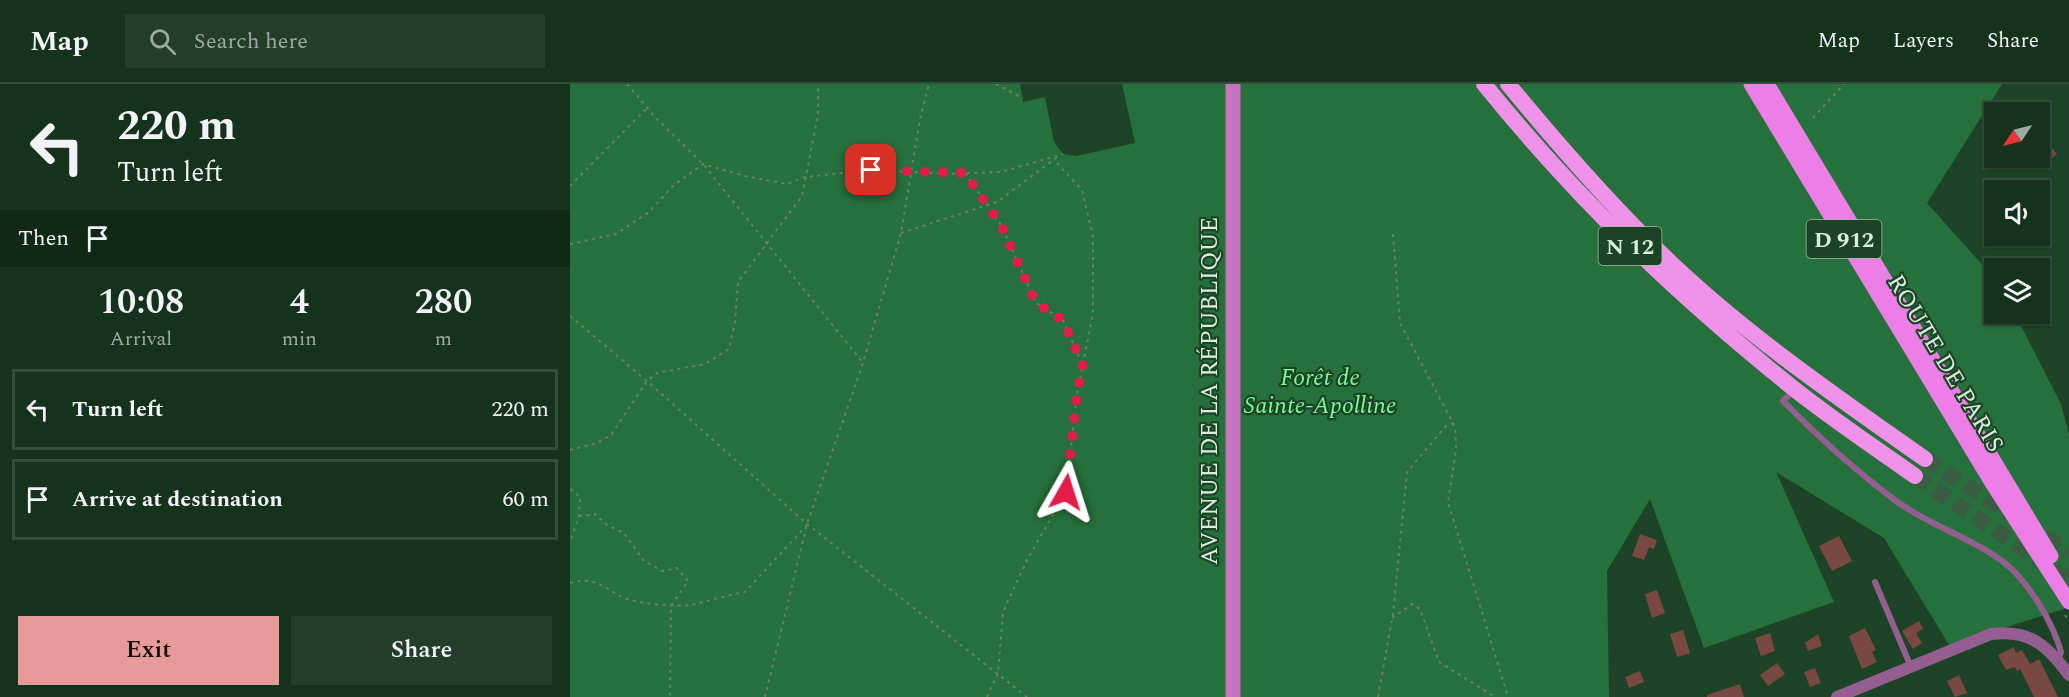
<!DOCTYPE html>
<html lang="en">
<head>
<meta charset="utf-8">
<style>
  body { margin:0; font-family:Spectral,serif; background:#223e29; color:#f1f3f6; height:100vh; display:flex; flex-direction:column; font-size:22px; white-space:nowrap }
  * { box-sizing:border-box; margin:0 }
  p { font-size:20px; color:#9daaa3 }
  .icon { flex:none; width:33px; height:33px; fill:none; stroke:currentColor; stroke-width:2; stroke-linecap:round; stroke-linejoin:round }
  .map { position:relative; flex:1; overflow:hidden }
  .panel { display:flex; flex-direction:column; background:#15321c; width:570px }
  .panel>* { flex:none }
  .banner { background:#15321c; color:#f1f3f6; overflow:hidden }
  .needle { width:39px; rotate:235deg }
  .fabs { position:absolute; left:1414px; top:18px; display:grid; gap:12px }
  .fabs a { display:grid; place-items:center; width:66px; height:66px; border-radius:0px; background:#15321c; box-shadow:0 2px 4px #0004,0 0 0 2px #344d3b; font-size:30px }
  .pin { position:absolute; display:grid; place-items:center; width:51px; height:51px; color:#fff; margin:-26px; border-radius:12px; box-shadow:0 3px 9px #0006 }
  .me { position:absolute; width:66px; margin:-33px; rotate:6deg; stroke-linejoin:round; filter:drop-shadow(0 0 4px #0008) }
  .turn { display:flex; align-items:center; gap:21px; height:126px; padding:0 18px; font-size:27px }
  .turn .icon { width:78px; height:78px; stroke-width:2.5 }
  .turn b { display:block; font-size:42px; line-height:51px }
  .then { display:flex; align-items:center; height:57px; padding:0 18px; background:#0003; gap:12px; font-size:22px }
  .eta { display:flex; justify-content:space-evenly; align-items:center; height:102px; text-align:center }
  .eta b { font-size:36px; font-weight:600; line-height:42px }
  .cta { display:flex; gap:12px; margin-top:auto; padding:12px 18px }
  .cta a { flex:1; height:69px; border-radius:0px; background:#e69b98; color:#111; font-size:24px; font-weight:600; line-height:69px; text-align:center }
  .cta a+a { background:#223e29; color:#f1f3f6 }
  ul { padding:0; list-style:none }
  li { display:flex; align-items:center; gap:18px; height:81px; margin:0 12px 9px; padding:0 6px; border:3px solid #344d3b; border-radius:0px }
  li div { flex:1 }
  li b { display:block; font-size:22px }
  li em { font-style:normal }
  header { display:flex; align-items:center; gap:36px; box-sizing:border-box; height:84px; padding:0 30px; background:#15321c; border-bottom:2px solid #344d3b }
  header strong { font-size:28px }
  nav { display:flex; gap:33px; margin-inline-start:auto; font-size:21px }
  .search { width:420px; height:54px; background:#223e29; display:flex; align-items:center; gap:15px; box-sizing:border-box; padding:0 21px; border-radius:0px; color:#9daaa3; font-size:22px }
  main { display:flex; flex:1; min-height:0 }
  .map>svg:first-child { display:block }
  .green { fill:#26703b }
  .building { fill:#794840 }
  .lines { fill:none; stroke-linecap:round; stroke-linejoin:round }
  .trunk-tunnel { stroke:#385d41; stroke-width:16; stroke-dasharray:16 8; stroke-linecap:butt }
  .path { stroke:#62836a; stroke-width:2; stroke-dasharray:3 4.5; stroke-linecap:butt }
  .service { stroke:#945f90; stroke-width:6 }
  .minor { stroke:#945f90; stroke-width:12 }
  .secondary { stroke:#c672c0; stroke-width:15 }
  .primary { stroke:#ec7fe5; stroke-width:15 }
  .trunk { stroke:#f092e9; stroke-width:16 }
  .route { stroke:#e11d48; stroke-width:10; stroke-dasharray:0 18 }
  .labels { text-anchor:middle; stroke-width:4.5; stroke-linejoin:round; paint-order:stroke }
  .shield { fill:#1c4326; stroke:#a0bba5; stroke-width:1.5 }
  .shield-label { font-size:22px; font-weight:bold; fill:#d9efdc }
  .street-label { font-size:24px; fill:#d9efdc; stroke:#1c4326 }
  .park-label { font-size:24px; font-style:italic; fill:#76fe98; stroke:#1c4326 }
</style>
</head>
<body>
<header>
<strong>Map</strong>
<div class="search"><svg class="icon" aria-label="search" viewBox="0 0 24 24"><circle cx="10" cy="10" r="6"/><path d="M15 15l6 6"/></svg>Search here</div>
<nav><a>Map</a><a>Layers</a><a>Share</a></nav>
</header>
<main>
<section class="panel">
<div class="banner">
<div class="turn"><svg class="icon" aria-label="left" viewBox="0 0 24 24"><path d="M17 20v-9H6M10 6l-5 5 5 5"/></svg><div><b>220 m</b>Turn left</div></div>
<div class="then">Then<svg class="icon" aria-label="arrive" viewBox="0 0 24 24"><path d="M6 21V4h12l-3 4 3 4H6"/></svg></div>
</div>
<div class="eta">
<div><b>10:08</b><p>Arrival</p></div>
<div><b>4</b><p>min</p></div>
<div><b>280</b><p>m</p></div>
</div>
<ul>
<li><svg class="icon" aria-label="left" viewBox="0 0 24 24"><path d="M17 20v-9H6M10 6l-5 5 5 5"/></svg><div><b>Turn left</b></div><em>220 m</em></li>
<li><svg class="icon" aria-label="arrive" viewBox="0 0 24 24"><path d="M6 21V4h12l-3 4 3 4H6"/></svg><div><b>Arrive at destination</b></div><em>60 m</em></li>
</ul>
<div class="cta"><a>Exit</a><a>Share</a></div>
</section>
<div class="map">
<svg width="1499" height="613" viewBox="0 0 1499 613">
  <rect width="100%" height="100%" fill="#1c4326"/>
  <path class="green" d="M0,0H450L453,18L475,13L484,58L493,70L506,72L565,59L552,0H1432L1357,119L1425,195V230H1445L1491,320L1499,350V511L1494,525L1379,561L1314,454L1206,388L1264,518L1134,564L1080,415L1037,487L1039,613H0Z"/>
  <path class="building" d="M1470,52L1472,55L1475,52L1482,60L1480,62L1487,70L1477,79L1470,72Z
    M1070,450L1087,456L1084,465L1079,463L1074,476L1062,472Z
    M1269,452L1282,477L1262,487L1249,462Z
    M1087,506L1095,529L1082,534L1075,510Z
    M1349,537L1353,545L1346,549L1352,559L1343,565L1332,547Z
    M1295,544L1306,566L1302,568L1307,578L1292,585L1279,552Z
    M1113,546L1120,569L1107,573L1100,550Z
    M1200,549L1205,567L1191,572L1185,554Z
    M1248,550L1252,562L1238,567L1235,559Z
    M1444,563L1446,569L1452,566L1460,580L1469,575L1488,613H1464L1450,585L1447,587L1445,583L1436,586L1428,571Z
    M1207,579L1215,590L1198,602L1190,591Z
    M1245,584L1251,599L1240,603L1234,588Z
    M1070,587L1074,598L1059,604L1055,593Z
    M1389,591L1397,609L1385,613L1377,597Z
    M1170,600L1174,613H1137V611Z"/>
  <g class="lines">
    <path class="trunk-tunnel" d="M1355,375L1499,468
      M1345,392L1499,496"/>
    <path class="path" d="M57,0L86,34L133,80L293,279
      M426,0L453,14
      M1243,34L1274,0
      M395,89L431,141L466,219L493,236L513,282
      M0,102L77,24
      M331,149L427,118L490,71
      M823,150L830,239L885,343L886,366L878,418L938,613
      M0,160L46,150L79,128L104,101L133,80L175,92L217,100L235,93L301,86L375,90L431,88L493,70
      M0,232L77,297L237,440L457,613
      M0,366L27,359L41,351L77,297L87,289L135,280L159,265L165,238L168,198L232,112L248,31V0
      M0,405L10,413L9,432L0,458
      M9,432L25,430L37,441L54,449L74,477L93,487L107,484L118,497L101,522L100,613
      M0,499C29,490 38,510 60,516C79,520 101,523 120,521C138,518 155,511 175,508L237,441
      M1495,531L1499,537
      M822,534L842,520L850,525L869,578L925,613
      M195,613L237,440L293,279L331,149L350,35L359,0
      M417,613L428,589L433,528L457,476L496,408L507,310L523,229V152L512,106L484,76
      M808,613L823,530L837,388L876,342L884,339"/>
    <path class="service" d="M1223,307L1213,317C1248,353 1286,387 1326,417C1360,442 1403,454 1436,480C1460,500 1483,539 1491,568L1488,576
      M1305,498L1341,583"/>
    <path class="minor" d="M1267,613L1421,550C1459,545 1477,561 1499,591"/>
    <path class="secondary" d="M663,0V613"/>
    <path class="primary" d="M1181,0L1424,402L1499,518
      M1197,0L1481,472"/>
    <path class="trunk" d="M914,0C1008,116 1106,210 1223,304C1262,335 1304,363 1345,392
      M938,0C989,62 1042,123 1100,178C1178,252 1267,313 1355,375"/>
  </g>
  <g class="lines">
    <path class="route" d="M301,86L395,89L431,141L466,219L493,236L513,282L507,310L496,408"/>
  </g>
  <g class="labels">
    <g class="shield">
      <rect x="1236.5" y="136" width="75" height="38" rx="4.5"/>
      <rect x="1028.5" y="143" width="63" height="38" rx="4.5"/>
    </g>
    <g class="shield-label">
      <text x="1274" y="163">D 912</text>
      <text x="1060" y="170">N 12</text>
    </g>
    <g class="street-label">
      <text transform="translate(1376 279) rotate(59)" y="8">ROUTE DE PARIS</text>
      <text transform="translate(639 307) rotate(-90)" y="8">AVENUE DE LA RÉPUBLIQUE</text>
    </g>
    <g class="park-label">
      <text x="750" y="301">Forêt de<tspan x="750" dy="28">Sainte-Apolline</tspan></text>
    </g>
  </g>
</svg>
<div class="fabs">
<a><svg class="needle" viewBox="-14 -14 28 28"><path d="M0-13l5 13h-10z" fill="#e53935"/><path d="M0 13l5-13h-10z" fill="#9daaa3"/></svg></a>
<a><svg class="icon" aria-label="sound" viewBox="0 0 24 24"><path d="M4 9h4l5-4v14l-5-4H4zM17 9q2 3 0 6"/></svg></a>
<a><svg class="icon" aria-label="layers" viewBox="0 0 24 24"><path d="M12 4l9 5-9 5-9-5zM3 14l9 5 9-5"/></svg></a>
</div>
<div class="pin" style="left:301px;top:86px;background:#d93025"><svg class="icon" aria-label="arrive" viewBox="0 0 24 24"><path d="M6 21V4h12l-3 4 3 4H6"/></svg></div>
<svg class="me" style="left:496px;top:408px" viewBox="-20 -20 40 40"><path d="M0-17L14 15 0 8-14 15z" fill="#e11d48" stroke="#fff" stroke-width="4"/></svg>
</div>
</main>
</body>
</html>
